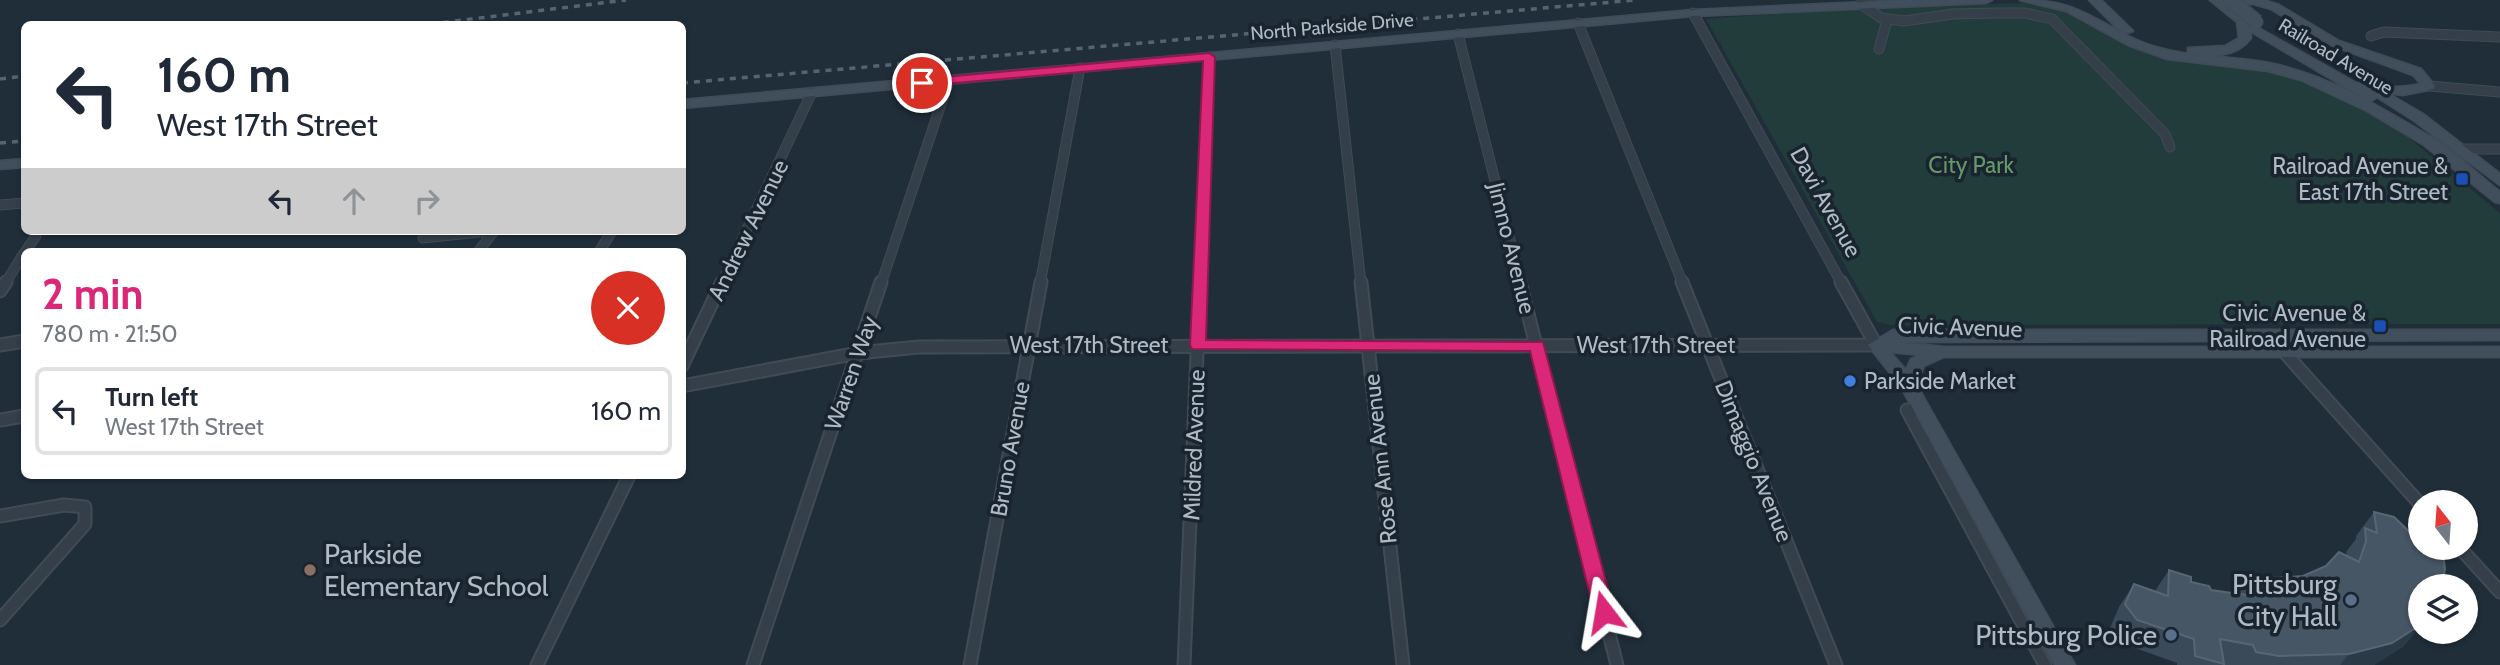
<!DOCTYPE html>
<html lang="en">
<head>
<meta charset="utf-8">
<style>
  body { margin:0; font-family:Cabin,sans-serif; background:#f2f2f3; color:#1f2937; height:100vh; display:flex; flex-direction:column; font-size:26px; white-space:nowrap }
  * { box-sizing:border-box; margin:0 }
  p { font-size:23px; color:#747a83 }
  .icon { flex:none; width:38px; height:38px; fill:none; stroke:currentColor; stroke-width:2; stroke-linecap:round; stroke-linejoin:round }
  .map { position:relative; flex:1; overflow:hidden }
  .side { position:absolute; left:21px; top:248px; width:665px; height:231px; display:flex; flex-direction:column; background:#fff; border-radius:10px; box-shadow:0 2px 5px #0004 }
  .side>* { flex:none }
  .hud { position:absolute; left:21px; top:21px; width:665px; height:214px; border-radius:10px; box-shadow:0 2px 5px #0004; background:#fff; color:#1f2937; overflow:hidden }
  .needle { width:46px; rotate:343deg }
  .buttons { position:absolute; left:2408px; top:490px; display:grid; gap:14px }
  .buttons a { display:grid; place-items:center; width:70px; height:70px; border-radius:50%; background:#fff; box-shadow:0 2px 5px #0004; font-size:35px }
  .pin { position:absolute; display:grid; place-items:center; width:60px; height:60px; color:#fff; margin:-30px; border:4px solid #fff; border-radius:50%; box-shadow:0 2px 7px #0007 }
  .me { position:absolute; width:77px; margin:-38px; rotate:346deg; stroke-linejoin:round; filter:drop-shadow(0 0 5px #0008) }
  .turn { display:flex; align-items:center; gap:24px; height:147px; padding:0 21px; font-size:32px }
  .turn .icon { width:91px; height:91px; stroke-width:2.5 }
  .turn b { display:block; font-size:49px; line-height:60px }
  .lanes { display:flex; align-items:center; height:66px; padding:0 21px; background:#0003; justify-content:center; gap:35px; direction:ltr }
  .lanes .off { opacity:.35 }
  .round { display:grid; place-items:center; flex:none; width:74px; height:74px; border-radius:37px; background:#f2f2f3 }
  .head { display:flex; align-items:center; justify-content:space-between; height:119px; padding:0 21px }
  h1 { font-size:42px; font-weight:700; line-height:52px; color:#db2777 }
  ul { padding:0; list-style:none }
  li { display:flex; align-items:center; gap:21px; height:88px; margin:0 14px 10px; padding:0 7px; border:4px solid #e0e1e3; border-radius:10px }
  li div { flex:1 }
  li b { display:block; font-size:26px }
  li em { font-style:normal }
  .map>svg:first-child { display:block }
  .green { fill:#223b3b }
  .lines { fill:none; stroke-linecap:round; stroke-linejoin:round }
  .street-far1-casing { stroke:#404b56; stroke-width:11 }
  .street-casing { stroke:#404b56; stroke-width:15 }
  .secondary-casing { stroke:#404b56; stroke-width:3 }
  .street-far1 { stroke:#343f4a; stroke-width:9 }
  .street { stroke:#343f4a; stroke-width:11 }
  .secondary { fill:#414f5d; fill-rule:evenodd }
  .rail { stroke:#556471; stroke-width:3.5; stroke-dasharray:6 6; stroke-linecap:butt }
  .secondary-bridge-casing { stroke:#404b56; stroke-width:16; stroke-linecap:butt }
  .secondary-bridge { stroke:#414f5d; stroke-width:13 }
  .wall { fill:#3b4a58 }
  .shaded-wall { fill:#2b3a47 }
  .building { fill:#475664; stroke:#576673; stroke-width:2 }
  .route { fill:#db2777; stroke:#8e194d; stroke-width:2 }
  .transit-dot { fill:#1a4fb4; stroke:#19242e; stroke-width:2.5 }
  .shop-dot { fill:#3f7fe0; stroke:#19242e; stroke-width:2.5 }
  .education-dot { fill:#8d6e63; stroke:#19242e; stroke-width:2.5 }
  .service-dot { fill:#5c6f8a; stroke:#19242e; stroke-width:2.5 }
  .labels { text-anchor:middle; stroke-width:7; stroke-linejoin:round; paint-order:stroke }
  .far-street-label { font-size:19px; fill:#aebac6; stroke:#19242e }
  .park-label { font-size:23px; fill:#65986b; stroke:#19242e }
  .poi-label { font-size:23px; fill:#aebac6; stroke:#19242e; text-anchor:end }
  .street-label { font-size:23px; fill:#aebac6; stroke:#19242e }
  .near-poi-label { font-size:28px; fill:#aebac6; stroke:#19242e; text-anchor:end }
</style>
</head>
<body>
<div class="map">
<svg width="2500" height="665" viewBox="0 0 2500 665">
  <rect width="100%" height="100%" fill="#202e3a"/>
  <path class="green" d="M2024,3L2062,9L2172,58L2280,73L2355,103L2392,124L2500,213V324L1890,325L1877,322L1706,19L1836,9Z"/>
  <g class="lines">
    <defs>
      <path id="street-far1" d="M1861,4L1881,18L1904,21L1953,14L1996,13H2025L2052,19L2165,134L2170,147
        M1693,13L1842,284
        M1578,23L1683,284
        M1458,34L1521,284
        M2371,36L2384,32L2500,37
        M1335,45L1361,284
        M1879,49L1887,20
        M2429,86L2500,92
        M2461,149H2500
        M0,205L24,203
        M423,238L490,231
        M25,252L36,236
        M478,252L494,231
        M599,252L612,231
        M5,284L24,253
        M721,284L812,92
        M881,284L949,80
        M1040,284L1080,68
        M1200,284L1209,57"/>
      <path id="street" d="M1361,282L1403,665
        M1520,282L1617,665
        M1682,282L1836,665
        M0,291L6,282
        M2270,336L2420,504
        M0,345L24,341
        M682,366L722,282
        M682,386L858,353L919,347L1876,345L1841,282
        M1922,410H1907L2045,665
        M0,420L24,416
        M0,516L64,505L85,507V524L0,620
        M2460,548L2500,592
        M537,665L629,476
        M753,665L881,282
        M970,665L1041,282
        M1184,665L1200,282"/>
      <path id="secondary" d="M1910,0H1992L1986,3L1693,16L682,108V100L1693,10Z
        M2020,0C2068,0 2082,11 2122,33L2089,0H2101L2133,31L2124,34C2169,59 2219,54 2269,63C2326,74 2380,107 2429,136C2454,151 2477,174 2500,192V203L2495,202L2424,145L2367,111L2301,80L2268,71L2167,59L2128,45L2066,11Z
        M2210,0H2264L2279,5L2339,41L2421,69L2435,86L2433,89L2403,95L2387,93L2423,114L2500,174V185L2413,120L2377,97L2371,101L2367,100L2250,31L2251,38C2237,57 2210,58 2188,54V48L2225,46L2239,38L2237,22ZM2228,4H2254L2271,9L2331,45L2413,75L2421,84C2406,87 2389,88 2375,85C2367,83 2367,79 2359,80L2358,84L2262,30Z
        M24,159V167L0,169V161Z
        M1893,330H2500V340L1894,342L1945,347H2500V357H1944L1924,366L1916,384L2075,665H2055L1901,387L1868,345ZM1890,352L1922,355L1911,359L1906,370Z"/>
    </defs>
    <use href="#street-far1" class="street-far1-casing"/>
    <use href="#street" class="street-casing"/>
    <use href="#secondary" class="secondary-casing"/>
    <use href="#street-far1" class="street-far1"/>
    <use href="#street" class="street"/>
    <use href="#secondary" class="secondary"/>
    <path class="rail" d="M431,24L626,0
      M0,79L24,76
      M682,83L1636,0
      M0,143L24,141"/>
    <defs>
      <path id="secondary-bridge" d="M2230,0L2257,22"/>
    </defs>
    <use href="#secondary-bridge" class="secondary-bridge-casing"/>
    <use href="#secondary-bridge" class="secondary-bridge"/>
  </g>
  <path class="wall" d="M2374,512L2404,646L2374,665H2177V663L2121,643L2110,628L2119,607L2134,584L2155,591L2169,570L2191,582L2211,590L2234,593L2244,580L2303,576L2347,556L2346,552L2356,539V536Z"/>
  <path class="shaded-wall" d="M2420,625V627L2404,646L2374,665H2340L2349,654Z"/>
  <path class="building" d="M2374,512L2394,517L2420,542V548H2430L2443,553L2445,569L2442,586H2420V625L2392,643L2349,654L2279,656L2256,652L2253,645L2220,639L2224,664L2195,656L2194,639L2137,620L2125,604L2134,584L2168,596L2169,570L2191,577V582L2209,586L2211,590L2253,596L2244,580L2303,576L2326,566L2339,552L2359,562L2366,541L2365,528L2377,533Z"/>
  <path class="route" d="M1209,53L1215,57L1206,340L1543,342L1614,612L1611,617H1597L1594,612L1530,351L1192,349L1190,345L1203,61L922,86L916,83L922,79Z"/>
  <g class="transit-dot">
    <rect x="2455" y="172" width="14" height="14" rx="3.5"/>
    <rect x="2373" y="319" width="14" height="14" rx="3.5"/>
  </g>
  <circle class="shop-dot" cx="1850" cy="381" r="7"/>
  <circle class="education-dot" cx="310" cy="570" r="7"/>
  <g class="service-dot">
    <circle cx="2351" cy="600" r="7"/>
    <circle cx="2171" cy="635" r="7"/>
  </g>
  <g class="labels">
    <g class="far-street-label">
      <text transform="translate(1332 26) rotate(-5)" y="7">North Parkside Drive</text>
      <text transform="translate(2336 56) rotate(31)" y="7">Railroad Avenue</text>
    </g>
    <g class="park-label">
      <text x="1971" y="173">City Park</text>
    </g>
    <g class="poi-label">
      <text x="2448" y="174">Railroad Avenue &amp;<tspan x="2448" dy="26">East 17th Street</tspan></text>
      <text x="2366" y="321">Civic Avenue &amp;<tspan x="2366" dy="26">Railroad Avenue</tspan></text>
      <text x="1864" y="389" text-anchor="start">Parkside Market</text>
    </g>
    <g class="street-label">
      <text transform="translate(1826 202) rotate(61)" y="8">Davi Avenue</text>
      <text transform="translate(748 230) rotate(-64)" y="8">Andrew Avenue</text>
      <text transform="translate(1512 248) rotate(76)" y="8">Jimno Avenue</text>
      <text transform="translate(1960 327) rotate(2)" y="8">Civic Avenue</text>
      <text x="1089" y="353">West 17th Street</text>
      <text x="1656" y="353">West 17th Street</text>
      <text transform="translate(851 373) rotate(-71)" y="8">Warren Way</text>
      <text transform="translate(1194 445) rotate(-88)" y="8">Mildred Avenue</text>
      <text transform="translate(1010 449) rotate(-80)" y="8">Bruno Avenue</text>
      <text transform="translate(1380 459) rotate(-96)" y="8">Rose Ann Avenue</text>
      <text transform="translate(1754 461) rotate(68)" y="8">Dimaggio Avenue</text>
    </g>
    <g class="near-poi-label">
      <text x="324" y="564" text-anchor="start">Parkside<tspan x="324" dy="32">Elementary School</tspan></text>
      <text x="2337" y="594">Pittsburg<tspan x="2337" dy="32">City Hall</tspan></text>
      <text x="2157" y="645">Pittsburg Police</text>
    </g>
  </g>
</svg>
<div class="buttons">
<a><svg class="needle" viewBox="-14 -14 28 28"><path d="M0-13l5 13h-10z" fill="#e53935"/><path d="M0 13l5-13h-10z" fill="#747a83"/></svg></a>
<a><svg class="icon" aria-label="layers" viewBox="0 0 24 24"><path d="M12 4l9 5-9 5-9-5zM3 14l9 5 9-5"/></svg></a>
</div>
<div class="pin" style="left:922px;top:83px;background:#d93025"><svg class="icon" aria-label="arrive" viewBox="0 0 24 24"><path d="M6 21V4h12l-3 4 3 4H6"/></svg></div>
<svg class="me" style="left:1604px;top:612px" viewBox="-20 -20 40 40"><path d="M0-17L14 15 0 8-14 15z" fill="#db2777" stroke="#fff" stroke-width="4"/></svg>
<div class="hud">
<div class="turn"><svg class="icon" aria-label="left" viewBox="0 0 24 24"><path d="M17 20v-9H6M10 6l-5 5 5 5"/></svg><div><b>160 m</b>West 17th Street</div></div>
<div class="lanes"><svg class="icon" aria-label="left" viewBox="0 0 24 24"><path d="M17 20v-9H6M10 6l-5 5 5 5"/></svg><svg class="icon off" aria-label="ahead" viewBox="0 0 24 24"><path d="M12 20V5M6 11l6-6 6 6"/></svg><svg class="icon off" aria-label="right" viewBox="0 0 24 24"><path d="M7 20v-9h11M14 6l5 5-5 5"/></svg></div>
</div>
<section class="side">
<div class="head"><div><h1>2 min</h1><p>780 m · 21:50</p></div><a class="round" style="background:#d93025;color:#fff"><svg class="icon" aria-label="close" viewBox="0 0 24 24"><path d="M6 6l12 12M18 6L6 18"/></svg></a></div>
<ul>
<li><svg class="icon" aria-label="left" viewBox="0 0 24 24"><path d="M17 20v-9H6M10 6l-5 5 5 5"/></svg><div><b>Turn left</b><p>West 17th Street</p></div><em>160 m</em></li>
</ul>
</section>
</div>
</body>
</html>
